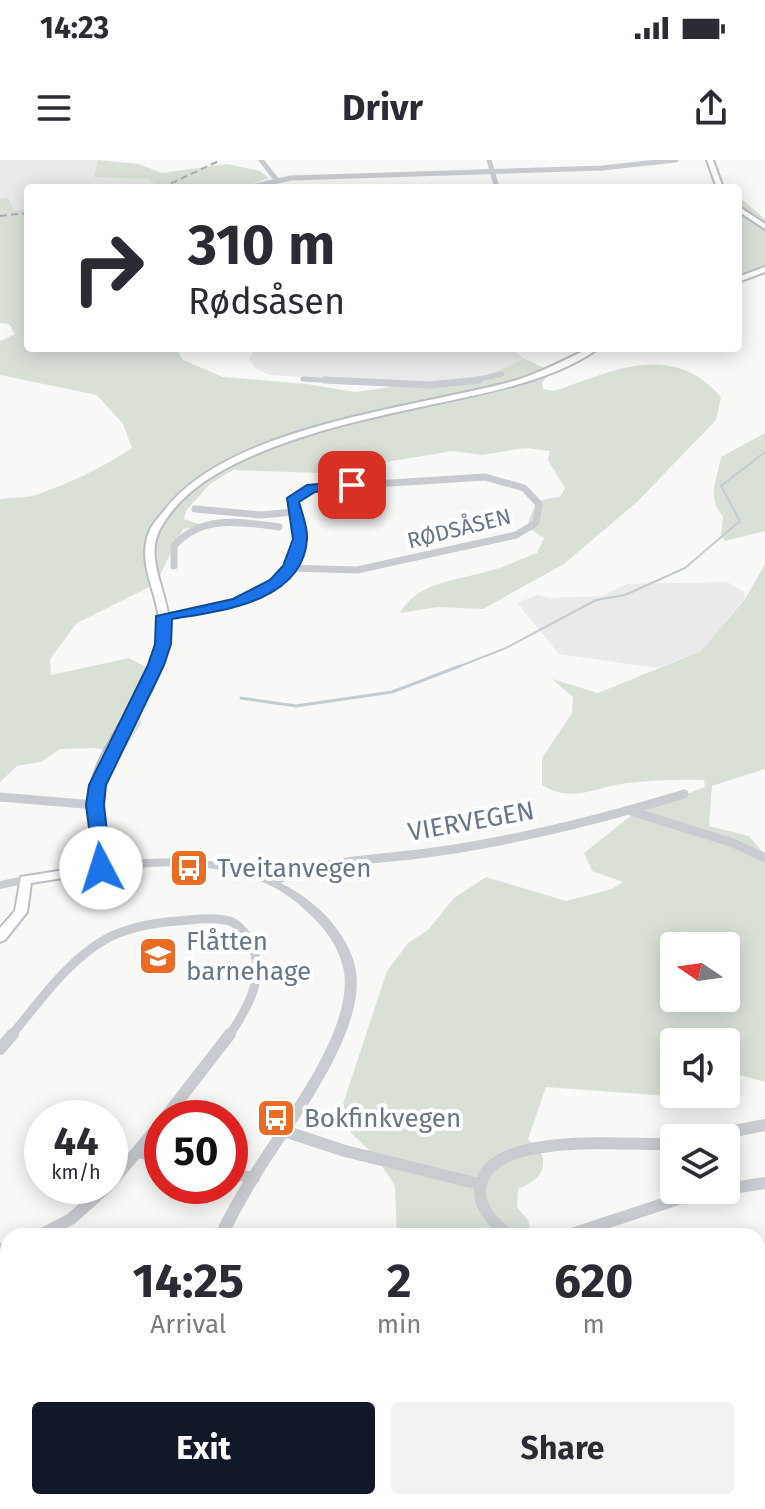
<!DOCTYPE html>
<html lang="en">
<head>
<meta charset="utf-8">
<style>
  body { margin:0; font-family:"Fira Sans",sans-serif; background:#f2f2f3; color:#2b2b33; height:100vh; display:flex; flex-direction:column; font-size:30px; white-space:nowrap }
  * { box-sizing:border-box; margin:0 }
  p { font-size:26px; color:#7c7c81 }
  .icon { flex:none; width:44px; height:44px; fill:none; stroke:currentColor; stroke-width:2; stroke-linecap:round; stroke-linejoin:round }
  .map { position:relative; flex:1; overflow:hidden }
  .side { position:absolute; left:0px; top:1068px; width:766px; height:282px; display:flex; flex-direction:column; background:#fff; border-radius:24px 24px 0 0; box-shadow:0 4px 20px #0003 }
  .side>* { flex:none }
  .top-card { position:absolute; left:24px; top:24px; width:718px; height:168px; border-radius:8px; box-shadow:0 4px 20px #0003; background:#fff; color:#2b2b33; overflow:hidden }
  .needle { width:52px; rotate:283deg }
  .fabs { position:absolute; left:660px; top:772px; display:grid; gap:16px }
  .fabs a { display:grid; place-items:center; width:80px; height:80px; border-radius:8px; background:#fff; box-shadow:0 4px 20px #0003; font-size:40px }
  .speed { position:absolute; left:24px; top:940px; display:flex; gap:16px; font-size:40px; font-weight:700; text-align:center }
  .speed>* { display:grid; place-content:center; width:104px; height:104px; border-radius:50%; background:#fff; box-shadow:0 4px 20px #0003; line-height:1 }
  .speed small { font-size:20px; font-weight:400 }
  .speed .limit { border:12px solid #d22; background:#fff; color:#111 }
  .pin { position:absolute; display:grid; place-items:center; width:68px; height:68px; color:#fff; margin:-34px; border-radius:16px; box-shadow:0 4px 12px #0006 }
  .me { position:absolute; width:88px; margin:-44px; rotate:355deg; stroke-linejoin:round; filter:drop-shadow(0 0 6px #0008) }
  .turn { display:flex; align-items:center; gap:28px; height:168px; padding:0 32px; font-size:36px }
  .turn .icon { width:104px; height:104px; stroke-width:2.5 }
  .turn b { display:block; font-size:56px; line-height:68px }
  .eta { display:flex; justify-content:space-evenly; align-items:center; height:136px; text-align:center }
  .eta b { font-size:48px; font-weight:700; line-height:56px }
  .action { display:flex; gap:16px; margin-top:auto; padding:16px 32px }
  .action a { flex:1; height:92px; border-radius:8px; background:#111827; color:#fff; font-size:32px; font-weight:700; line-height:92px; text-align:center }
  .action a+a { background:#f2f2f3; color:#2b2b33 }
  .status { display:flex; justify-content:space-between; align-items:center; height:56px; padding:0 40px; background:#fff; direction:ltr }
  .status svg { height:22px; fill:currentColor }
  header { display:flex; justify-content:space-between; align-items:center; height:104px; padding:0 32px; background:#fff; font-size:36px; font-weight:700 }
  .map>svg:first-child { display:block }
  .built { fill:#e9eae9 }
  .green { fill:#d9e1d7; fill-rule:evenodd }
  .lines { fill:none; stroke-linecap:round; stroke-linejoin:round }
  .stream-far1 { stroke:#c3ccd2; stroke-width:2 }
  .stream { stroke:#c3ccd2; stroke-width:3 }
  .secondary-casing { stroke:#babec4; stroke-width:4 }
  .minor-far3 { stroke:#c8cbcf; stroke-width:5 }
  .minor-far2 { stroke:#c8cbcf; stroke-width:7 }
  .minor-far1 { stroke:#c8cbcf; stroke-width:9 }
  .minor { stroke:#c8cbcf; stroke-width:12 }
  .tertiary { fill:#c8cbcf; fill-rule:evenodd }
  .secondary { fill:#fff; fill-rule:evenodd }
  .rail { stroke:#a8adb4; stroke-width:2; stroke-dasharray:7 4; stroke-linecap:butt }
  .route { fill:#1a73e8; stroke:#114b97; stroke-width:2 }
  .labels { text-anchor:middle; stroke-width:8; stroke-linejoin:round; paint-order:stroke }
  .far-street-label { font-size:22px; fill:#667588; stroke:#fff }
  .street-label { font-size:26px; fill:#667588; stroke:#fff }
  .poi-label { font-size:26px; fill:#667588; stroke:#fff; text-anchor:start }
</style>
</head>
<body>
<div class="status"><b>14:23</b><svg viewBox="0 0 49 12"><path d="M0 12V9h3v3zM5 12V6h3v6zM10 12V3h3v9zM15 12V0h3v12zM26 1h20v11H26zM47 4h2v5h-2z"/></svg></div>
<header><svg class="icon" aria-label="menu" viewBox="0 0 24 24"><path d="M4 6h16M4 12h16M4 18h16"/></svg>Drivr<svg class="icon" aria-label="share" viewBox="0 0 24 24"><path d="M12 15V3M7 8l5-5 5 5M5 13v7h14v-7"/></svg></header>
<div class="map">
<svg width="765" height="1349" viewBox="0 0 765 1349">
  <rect width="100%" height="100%" fill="#f8f9f6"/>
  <path class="built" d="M0,0H99L95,16L148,19L157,25L28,28V49L14,50L8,37L0,38Z
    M256,188H519L516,193L525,199L492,216L399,224L270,215L255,208L249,198Z
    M727,422L744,432L745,438L701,491L657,508L559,494L517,443L537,435L551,438L602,436L627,424Z"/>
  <path class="green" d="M98,0L139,4L162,13L227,4L260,11L268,18L242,28H147L156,25L148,19L94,17Z
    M738,36L765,59V109L738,120Z
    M8,37L14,50L28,49V188H176L183,200L223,217L307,224L355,232L441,220L479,219L525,199L553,212L542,222L543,229L554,231C613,211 672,180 721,237L716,260L637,342L564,404L483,449L438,447L400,453C418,421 457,421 489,411C505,407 521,399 537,393L544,378L527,367C534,345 535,339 560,337L565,328L548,300L550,291L525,288L482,295L453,291L319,313L233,310L210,324L186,351L184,359L205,366L183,369L160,415L151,426L77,463L50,499L51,515L129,498L146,507L144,520L135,535L141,564L123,592L94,588L60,589L41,602L17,606L0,622V339C11,337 22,338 32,336C60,328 108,305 132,288L123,264L97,235L0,215V181L15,174L9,164L0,163V38Z
    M765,273V371L725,381L721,375L723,356C706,338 717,319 721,297Z
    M765,404V609L712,626L709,666L749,676L765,695V922L726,911V882H674V934H698L695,938L546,927L528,979L542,994C547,1013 535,1022 518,1029L517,1047L528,1060L532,1076H397L395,1026L376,997L351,973L343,944L387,811L408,783L428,770L454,738L486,717L566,741L612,729L623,722L592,711L584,693L633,654L705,627L704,620C680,619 652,620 627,623C595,627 572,644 542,625V598L572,553L573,537L552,519L598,533L701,491L745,439ZM674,786H726V838H674Z"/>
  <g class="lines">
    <path class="stream-far1" d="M455,508L506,488L596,440L625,435L685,408L740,361L721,326L765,292"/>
    <path class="stream" d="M241,538L296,546L392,532L460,506"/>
    <defs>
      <path id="secondary" d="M707,0H713L723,28H717Z
        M738,46L765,64V69L738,51Z
        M765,107V112L738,122V117Z
        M589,188H599C554,221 488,232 434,244C369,258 303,272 243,300C210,315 178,336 160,369C144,399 168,432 169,463C170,473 168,483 166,493C154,540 116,577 103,624C96,650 105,682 107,708L101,712L31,723L27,752L5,780L0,782V768L15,751L21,717L95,705C92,680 86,651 91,626C100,583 142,541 155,495C158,484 160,471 159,459C156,430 136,400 150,370C153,363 159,357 164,351C228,265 416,248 517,220C542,212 565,200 589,188Z"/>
    </defs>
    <use href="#secondary" class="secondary-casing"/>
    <path class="minor-far3" d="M261,0L276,19
      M489,0L497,28
      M247,28L291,18L602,8L676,0
      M303,219L353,222
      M465,222L502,214"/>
    <path class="minor-far2" d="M325,220L431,225L479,220
      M195,349L261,355L294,352
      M174,406V386C201,354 242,362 279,367
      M164,456C215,449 292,442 300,378C301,366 294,353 292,341L312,328L485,317L524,328L539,344L536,363L516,375L357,410L290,408"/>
    <path class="minor-far1" d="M0,637L95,645
      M631,651L733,683L765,698
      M273,721C324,699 380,700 434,692C519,680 602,659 684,634
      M11,876C39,842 67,801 106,779C128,767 152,763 177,761C192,760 218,756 232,762C239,765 245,773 249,779C268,814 249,846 229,876"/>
    <path class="minor" d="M0,889L13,874
      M165,958L230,874
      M284,971L345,991L479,1024
      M699,978L765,965
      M138,992L162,997
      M230,1013L254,1018
      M110,1024L162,962
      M726,1029L765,1023
      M38,1076L71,1059L108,1026
      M511,1076C497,1067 480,1050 480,1032C479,968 632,986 674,984
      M566,1076L678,1039L718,1030
      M0,1090L8,1087
      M758,1160L765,1163
      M758,1211L765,1217
      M0,1242L8,1240
      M758,1262L765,1261
      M758,1330L765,1328
      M380,1342L383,1349
      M494,1342L495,1349
      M83,1349L85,1342
      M302,1349L315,1342
      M651,1349L679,1342"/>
    <path class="tertiary" d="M179,698C232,701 279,714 319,749C336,765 352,787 356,811C365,871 299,957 267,1007C253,1029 240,1052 228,1076H214C226,1050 240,1026 256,1002C286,955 357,865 343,807C337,782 322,765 303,748C248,698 170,703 101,712L95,708C109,698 160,699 179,698Z
      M25,716L29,717L31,720L29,723L0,729V721Z
      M244,1342H262L265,1349H247Z"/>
    <use href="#secondary" class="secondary"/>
    <path class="rail" d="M161,28L221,0
      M0,56L28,53"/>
  </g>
  <path class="route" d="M352,321L357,322V328L315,332L299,342C302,353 308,368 307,379C303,443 219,451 172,459L171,484L164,505L106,625L104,645L111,708L101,715L95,713L86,645L89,625L148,505L155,484L156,456L233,439L270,420L283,406L293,379L287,338L307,325Z"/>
  <defs>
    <symbol id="bus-square" viewBox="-11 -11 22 22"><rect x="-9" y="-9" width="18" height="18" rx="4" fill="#ea6c24" stroke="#fff"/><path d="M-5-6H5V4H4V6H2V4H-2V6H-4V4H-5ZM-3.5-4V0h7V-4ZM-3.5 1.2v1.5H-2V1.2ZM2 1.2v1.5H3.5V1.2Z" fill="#fff"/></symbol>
    <symbol id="school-square" viewBox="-11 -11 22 22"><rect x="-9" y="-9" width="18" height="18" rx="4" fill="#ea6c24" stroke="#fff"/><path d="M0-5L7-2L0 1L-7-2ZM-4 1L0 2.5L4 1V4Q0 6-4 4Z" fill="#fff"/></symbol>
  </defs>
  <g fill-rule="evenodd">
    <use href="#bus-square" x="167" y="686" width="44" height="44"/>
    <use href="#school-square" x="136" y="774" width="44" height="44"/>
    <use href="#bus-square" x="254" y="936" width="44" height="44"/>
  </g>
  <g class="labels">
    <g class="far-street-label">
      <text transform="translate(459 368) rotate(-14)" y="8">RØDSÅSEN</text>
    </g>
    <g class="street-label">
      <text transform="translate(471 661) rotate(-10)" y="9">VIERVEGEN</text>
    </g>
    <g class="poi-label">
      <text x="217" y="717">Tveitanvegen</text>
      <text x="186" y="790">Flåtten<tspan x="186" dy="30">barnehage</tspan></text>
      <text x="304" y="967">Bokfinkvegen</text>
    </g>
  </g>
</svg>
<div class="fabs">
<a><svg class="needle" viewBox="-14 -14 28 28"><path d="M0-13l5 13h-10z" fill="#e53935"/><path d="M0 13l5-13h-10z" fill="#7c7c81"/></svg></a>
<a><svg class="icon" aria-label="sound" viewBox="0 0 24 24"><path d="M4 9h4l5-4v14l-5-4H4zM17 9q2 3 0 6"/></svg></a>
<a><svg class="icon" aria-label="layers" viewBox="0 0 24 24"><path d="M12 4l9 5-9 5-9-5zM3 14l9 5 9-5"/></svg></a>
</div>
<div class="speed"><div>44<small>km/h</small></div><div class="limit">50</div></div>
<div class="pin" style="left:352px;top:325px;background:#d93025"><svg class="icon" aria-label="arrive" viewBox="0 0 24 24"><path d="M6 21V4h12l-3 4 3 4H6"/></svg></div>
<svg class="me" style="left:101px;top:708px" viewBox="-20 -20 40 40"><circle r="19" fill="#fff"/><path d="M0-13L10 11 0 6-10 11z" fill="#1a73e8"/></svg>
<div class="top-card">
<div class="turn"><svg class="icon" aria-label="right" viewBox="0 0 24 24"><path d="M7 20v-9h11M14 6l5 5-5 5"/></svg><div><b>310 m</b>Rødsåsen</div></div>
</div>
<section class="side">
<div class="eta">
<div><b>14:25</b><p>Arrival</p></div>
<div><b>2</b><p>min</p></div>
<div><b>620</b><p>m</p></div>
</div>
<div class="action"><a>Exit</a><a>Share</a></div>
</section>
</div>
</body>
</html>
